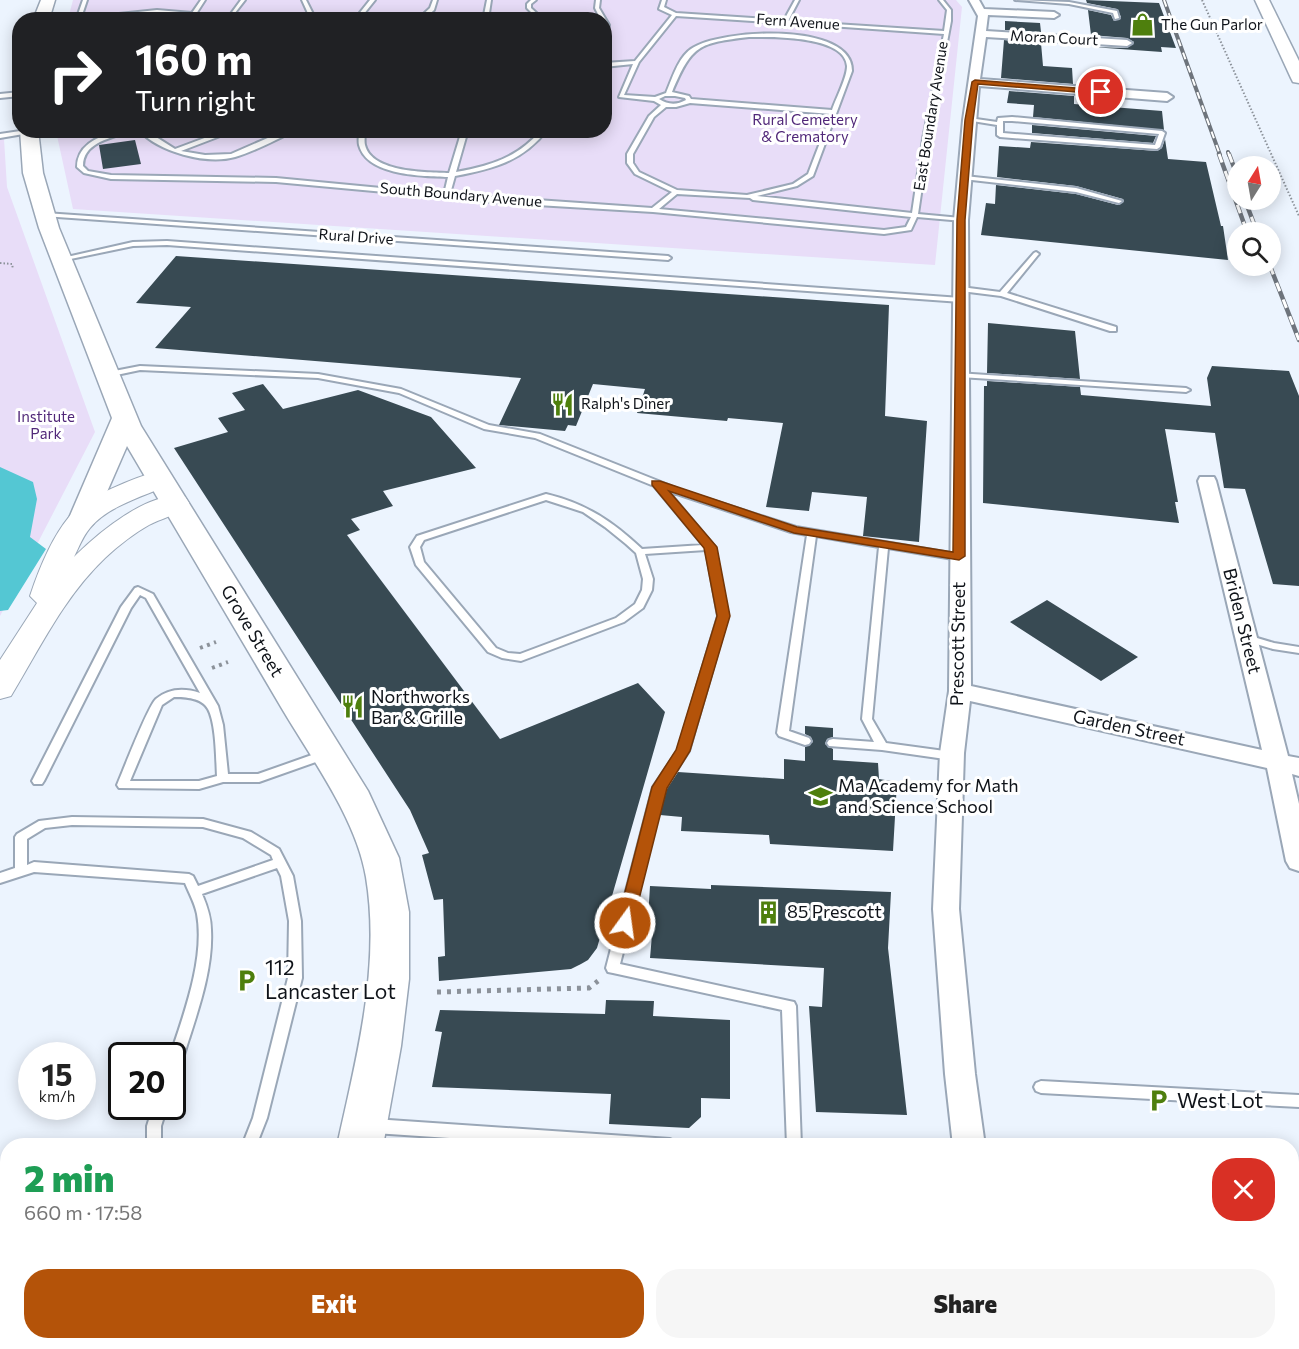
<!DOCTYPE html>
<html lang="en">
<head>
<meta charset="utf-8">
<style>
  body { margin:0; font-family:Commissioner,sans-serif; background:#f6f6f6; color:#222; height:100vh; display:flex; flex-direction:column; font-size:22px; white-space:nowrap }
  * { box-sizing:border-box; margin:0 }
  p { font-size:20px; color:#767676 }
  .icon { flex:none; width:33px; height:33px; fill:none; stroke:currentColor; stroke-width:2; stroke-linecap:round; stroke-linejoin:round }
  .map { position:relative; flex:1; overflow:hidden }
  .drawer { position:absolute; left:0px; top:1138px; width:1299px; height:212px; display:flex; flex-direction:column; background:#fff; border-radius:24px 24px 0 0; box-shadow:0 3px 15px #0003 }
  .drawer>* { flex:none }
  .guide { position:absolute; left:12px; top:12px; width:600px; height:126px; border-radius:24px; box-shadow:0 3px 15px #0003; background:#202124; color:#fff; overflow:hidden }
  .needle { width:39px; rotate:11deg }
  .controls { position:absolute; left:1227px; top:156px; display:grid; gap:12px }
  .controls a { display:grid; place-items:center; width:54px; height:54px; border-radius:50%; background:#fff; box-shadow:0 3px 15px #0003; font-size:30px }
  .speed { position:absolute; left:18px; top:1042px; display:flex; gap:12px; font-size:30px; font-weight:700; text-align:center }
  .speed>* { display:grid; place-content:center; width:78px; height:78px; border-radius:50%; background:#fff; box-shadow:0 3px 15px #0003; line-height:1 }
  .speed small { font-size:15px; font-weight:400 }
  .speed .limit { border:3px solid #111; border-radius:9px; background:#fff; color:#111 }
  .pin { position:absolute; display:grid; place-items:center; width:51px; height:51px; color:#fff; margin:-26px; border:3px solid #fff; border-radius:50%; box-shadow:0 2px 6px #0007 }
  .me { position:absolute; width:66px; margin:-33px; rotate:14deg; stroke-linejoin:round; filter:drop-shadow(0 0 4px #0008) }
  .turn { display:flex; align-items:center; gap:21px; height:126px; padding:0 24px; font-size:27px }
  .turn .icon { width:78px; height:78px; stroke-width:2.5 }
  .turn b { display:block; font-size:42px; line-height:51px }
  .round { display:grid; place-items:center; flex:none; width:63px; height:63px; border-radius:24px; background:#f6f6f6 }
  .headline { display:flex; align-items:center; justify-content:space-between; height:102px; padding:0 24px }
  h1 { font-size:36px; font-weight:800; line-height:45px; color:#1e9e55 }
  .cta { display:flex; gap:12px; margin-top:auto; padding:12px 24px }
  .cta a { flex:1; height:69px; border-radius:24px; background:#b45309; color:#fff; font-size:24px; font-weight:800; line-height:69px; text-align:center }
  .cta a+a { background:#f6f6f6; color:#222 }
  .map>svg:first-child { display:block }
  .green { fill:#e8ddf8 }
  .water { fill:#54c7d3 }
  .building { fill:#384a53 }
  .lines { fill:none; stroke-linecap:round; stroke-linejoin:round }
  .service-casing { stroke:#9aa7b7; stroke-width:4 }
  .minor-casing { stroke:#9aa7b7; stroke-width:4 }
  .tertiary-casing { stroke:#9aa7b7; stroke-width:4 }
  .secondary-casing { stroke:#9aa7b7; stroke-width:2 }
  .primary-casing { stroke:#9aa7b7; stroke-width:3 }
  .motorway-casing { stroke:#9aa7b7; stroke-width:3 }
  .path-far2 { stroke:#8c929a; stroke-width:2; stroke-dasharray:1.5 2; stroke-linecap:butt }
  .path-far1 { stroke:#8c929a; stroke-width:4; stroke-dasharray:3 4.5; stroke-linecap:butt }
  .path { stroke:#8c929a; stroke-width:5; stroke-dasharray:4 6; stroke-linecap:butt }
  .service { fill:#fff; fill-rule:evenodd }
  .minor { fill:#fff; fill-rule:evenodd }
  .tertiary { fill:#fff; fill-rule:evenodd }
  .secondary { fill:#fff; fill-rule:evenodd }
  .primary { fill:#fff; fill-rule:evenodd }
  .motorway { fill:#fff; fill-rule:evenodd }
  .rail-far1-casing { stroke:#6e747c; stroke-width:4 }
  .rail-casing { stroke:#6e747c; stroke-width:4.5 }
  .rail-far1 { stroke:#fff; stroke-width:2; stroke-dasharray:7; stroke-linecap:butt }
  .rail { stroke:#fff; stroke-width:3; stroke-dasharray:9; stroke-linecap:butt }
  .route { fill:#b45309; stroke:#753606; stroke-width:1.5 }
  .labels { text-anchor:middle; stroke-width:6; stroke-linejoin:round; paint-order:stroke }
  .far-street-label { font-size:15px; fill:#0f1319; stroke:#fff }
  .far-poi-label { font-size:15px; fill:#0f1319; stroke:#fff; text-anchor:start }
  .far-park-label { font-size:15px; fill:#512879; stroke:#fff }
  .street-label { font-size:18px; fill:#0f1319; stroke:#fff }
  .poi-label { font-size:18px; fill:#0f1319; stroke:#fff; text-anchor:start }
  .near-poi-label { font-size:21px; fill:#0f1319; stroke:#fff; text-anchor:start }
</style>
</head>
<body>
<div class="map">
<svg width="1299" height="1349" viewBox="0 0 1299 1349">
  <rect width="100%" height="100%" fill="#ecf4fe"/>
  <path class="green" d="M73,0H956L962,7L935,265L73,209L56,131L604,130V20L68,19Z
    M0,139H4L7,187L95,432L0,616Z"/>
  <path class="water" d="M0,467L33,482L37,499L30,537L46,549L8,610L0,611Z"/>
  <path class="building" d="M1086,0L1159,3L1176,48L1161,47L1162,52L1092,47L1127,48L1134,42L1127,38L1091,35L1088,10L1111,15L1114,21L1121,17L1117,9L1087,3Z
    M1005,21L1040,23L1041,32L1005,30Z
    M1004,40L1041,43L1043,66L1072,68L1073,84L1001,78Z
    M1009,91L1074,96V104L1162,111L1164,130L1033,117L1034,105L1007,103Z
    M1032,125L1156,136L1153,143L1032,133Z
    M1165,139L1168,159L1206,162L1221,226H1223L1228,260L981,235L986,203L995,204L996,185L1076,194L1118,205L1124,201L1123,199L1076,186L997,177L999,146L1030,148L1031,142L1157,151L1162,148Z
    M135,140L141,164L103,169L99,145Z
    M176,256L889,305L885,416L927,421L919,542L863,536L867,497L812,492L809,511L766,507L783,423L728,418L727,421L637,413L645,389L593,384L576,426L568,425L565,431L499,425L521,378L155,348L191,307L136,303Z
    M988,323L1075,331L1080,379L987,373Z
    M1212,366L1289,371L1299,396V586L1273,584L1245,489L1224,488L1215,433L1165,429L1178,502H1175L1179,523L983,503L984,386H987V381L1080,387L1081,395L1211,406L1207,378Z
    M263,384L283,409L358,390L431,417L476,468L383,491L393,506L351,519L360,530L347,535L500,739L638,683L665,712L597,948L588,960L581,964L571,969L439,981L438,957L445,956L443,899L434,900L422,855L429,853L410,810L174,448L228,432L218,418L245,410L232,393Z
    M1047,600L1138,657L1101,681L1010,622Z
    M805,726L833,728V737L827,739L825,744L833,749V760L878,763L879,779L897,782L893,851L770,844L769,835L681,831L682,817L660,815L667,789L678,772L784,779V759L805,761V747L813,742L811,737L805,734Z
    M711,885L891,892L888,948L907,1115L816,1112L809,1006L822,1007L824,968L650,958L652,935H647L650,886L711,889Z
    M606,1000L654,1001L653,1016L730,1020V1099L701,1098V1117L689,1128L609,1124L611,1094L432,1087L442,1032L435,1031L440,1010L605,1014Z"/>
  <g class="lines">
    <defs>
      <path id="service" d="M83,0H87L81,18L157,10L192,13L201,0H205L196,14L230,15L241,0H245L231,18L157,12L96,20H76Z
        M302,0H306L316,20H311Z
        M370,0H375L359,20H354Z
        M433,0H437L434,10L423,20H417L430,8Z
        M487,0H491L488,20H483Z
        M531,0H536L531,4V8L544,20H539L527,8V4Z
        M596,0H600L599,8L609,25L606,34L604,20H601L595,8Z
        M662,0H666L664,7L676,13L784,20L795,0H799L788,21L944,31L947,10L939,0H943L951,10V21L929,139L918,214L961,218L964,220L963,221L917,217L911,230L884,234L653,212L504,203L276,182L111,179L84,173L77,167C77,143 103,134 124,130L125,133C107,139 83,144 83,166L88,171L111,175L276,178L444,194L448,177C423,176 367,176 359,145C358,141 359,135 359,130H365C365,135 364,141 365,145C372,173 427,172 449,173L462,130H468L456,172C489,166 518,158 541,130H547C522,162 492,169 455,176L450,194L652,208L672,192L635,174L627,163V154L649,116L661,105L654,101L619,97L633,64L604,67V63L635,61L672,15L659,9ZM676,16L782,23L781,26L783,27L787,23L944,34L923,139L912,213L757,196L797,186L813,176L852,71C853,21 719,29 691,49C678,58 672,79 666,93L655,97L624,95L639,62ZM749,37C770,37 845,35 847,66C847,78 836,98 832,110L691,99L689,96L672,92C692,45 698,43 749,37ZM665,96H675L685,98L686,100C677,105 668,105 659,99ZM690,103L831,114L808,174L793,184L747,195L677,190L639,172L633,163V154L654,117L666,107H676ZM677,194L750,198L753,200L911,217L906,227L884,230L659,209Z
        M1015,0L1069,2L1117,11L1119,18L1115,19L1113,13L1069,4Z
        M20,92V96L0,98V94Z
        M1012,117L1162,131L1165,133L1160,147L1157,149L1000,137L997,135V125L966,120L969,118L997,122L998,118ZM1003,121H1012L1159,134L1155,145L1003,133Z
        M27,130H47L0,138V134Z
        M139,130H145L175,149L226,130H236L181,151L205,155L231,154L286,130H295C279,139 252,152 235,157C207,165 158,152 139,130Z
        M965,176L1076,188L1122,201L1119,203L1076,192L963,179V177Z
        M45,213L668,256L671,258L668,260L43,216L42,215Z
        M167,241L961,298L965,300L961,302L167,245L133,246L61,261L58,259L133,242Z
        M1036,252L1039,254L1038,255L1007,293L1116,327V331H1110L1001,296L961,291L957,289L961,287L1000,292L1034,253Z
        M140,366L318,374L401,389L489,425L540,434L686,492L796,527L962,555L964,557L962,559L959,560L888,548L872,719L886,743L952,752L956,753L958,756L956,759L952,760L882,750L829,746L827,743L829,740L833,739L874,742L862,719L879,547L816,536L789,731L809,738L811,741L809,744L805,745L779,736L777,733L807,535L791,532L668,491L715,547L728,616L689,751L665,788L620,964L794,1002L796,1006L801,1146H787L782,1010L613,973L608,972L606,968L653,787L678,750L718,616L706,550L645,554L653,579L652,590L643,608L624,622L521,661L502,658L488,652L416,565L410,547L417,536L546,494C587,504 612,521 642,549L703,545L654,486L535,438L484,429L399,393L318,378L140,370L107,377L103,375L104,373ZM546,500L583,512L605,527L626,544L636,553L643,579L642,590L635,604L616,618L520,654L508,653L496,648L424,562L420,547L424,540Z
        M957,373L1186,388L1190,390L1186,392L960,377L956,375Z
        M138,587L153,594L218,706L223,725L228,774H258L326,750L330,751L332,754L330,757L259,782H223L199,789L119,788L117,785C123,771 148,706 156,699C169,688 185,688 200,693L146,598L140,595L131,608L44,781L42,784H34L32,781L121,607L135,588ZM174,697C186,697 202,698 208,709C216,723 216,759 217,776L199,781H130L162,705Z
        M1247,635L1274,643L1299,647V653L1273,649L1243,640L1242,638L1243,636Z
        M72,817L203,819L251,832L279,849L293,876L301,921L302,978L267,1118L256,1146H242L253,1118L288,978L289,921L281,876L277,868L202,894C207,906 211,917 211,930C213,966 200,1005 189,1039C185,1051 182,1063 177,1074L172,1076V1056H170C184,1014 205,958 197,914C195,903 189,893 185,883L34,872L0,883V873L15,868V837L17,834L39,821ZM72,825L203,827L243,838L271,855L273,860L198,886L193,876L189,874L34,862L27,865V839L45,828Z
        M1041,1081L1299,1095V1107L1041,1093L1036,1091L1034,1087L1036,1083Z
        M153,1107H167L161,1126V1146H147V1126Z
        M374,1119L670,1139L675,1141L677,1146H571L374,1133L369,1131L367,1126L369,1121Z"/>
      <path id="minor" d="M969,0H979L984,9L1054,12L1059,15L1054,18L988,15L986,31L1127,40L1132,43L1127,46L986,37L980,79L1167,93L1173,97L1167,101L979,86L968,220L971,686L1262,750L1198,481L1200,477H1214L1216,481L1288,756L1299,758V776L1292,774L1299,804V871L1290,868L1286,861L1267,768L970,701L964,753L959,909L975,1074L985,1146H953L945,1074L933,909L940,753L949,691L954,220L963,120L978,16Z"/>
      <path id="tertiary" d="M0,1241H8V1283H0Z
        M975,1342H1019L1020,1349H976Z"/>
      <path id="secondary" d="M160,471L169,473L173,479L169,485C144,496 108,506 90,528C83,536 79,547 74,557C97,534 150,489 185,497L189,503C181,515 161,518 149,525C133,534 118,546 105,558C64,597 40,648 11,696L0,699V660L37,603L30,596C39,569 51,539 69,517C86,497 135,477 160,471Z"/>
      <path id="primary" d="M41,0H55L49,20H33Z
        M20,130H38L43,173L59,228L141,426L368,791L399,858L409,912V979L401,1046L383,1146H337C356,1059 381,967 366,877C356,818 311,758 281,707C230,620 178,533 127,446L93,524L83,527L73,524L69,518L112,418L39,228L23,173Z
        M293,1342H344L343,1349H291Z"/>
      <path id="motorway" d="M1255,0H1269L1299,61V83L1293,82L1291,78Z"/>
    </defs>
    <use href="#service" class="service-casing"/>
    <use href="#minor" class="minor-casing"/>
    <use href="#tertiary" class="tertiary-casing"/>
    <use href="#secondary" class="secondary-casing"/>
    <use href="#primary" class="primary-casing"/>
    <use href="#motorway" class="motorway-casing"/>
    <path class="path-far2" d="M1202,0L1299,216
      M0,263L12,264L13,269"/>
    <path class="path-far1" d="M200,648L216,642
      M212,668L228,662"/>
    <path class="path" d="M437,992L589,988L598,981
      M567,1342V1349
      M759,1342V1349
      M783,1342L801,1343"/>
    <use href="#service" class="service"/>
    <use href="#minor" class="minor"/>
    <use href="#tertiary" class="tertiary"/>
    <use href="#secondary" class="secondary"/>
    <use href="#primary" class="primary"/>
    <use href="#motorway" class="motorway"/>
    <defs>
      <path id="rail-far1" d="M1164,0L1220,155
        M1228,152L1229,155"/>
      <path id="rail" d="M1219,154L1247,232
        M1229,154L1238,178
        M1245,200L1257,232
        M1270,266L1299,340"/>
    </defs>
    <use href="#rail-far1" class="rail-far1-casing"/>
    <use href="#rail" class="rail-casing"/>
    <use href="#rail-far1" class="rail-far1"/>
    <use href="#rail" class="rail"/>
  </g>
  <path class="route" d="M975,80L1101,90L1104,92L1101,94L978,84L973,120L965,220V556L959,560L794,533L669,491L717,547L730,616L690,751L667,788L633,923L631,927L625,929L619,927L617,923L652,787L676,750L717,616L704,548L652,485V481H660L797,527L953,552L957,220L965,120L972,82Z"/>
  <defs>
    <symbol id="shop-bare" viewBox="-9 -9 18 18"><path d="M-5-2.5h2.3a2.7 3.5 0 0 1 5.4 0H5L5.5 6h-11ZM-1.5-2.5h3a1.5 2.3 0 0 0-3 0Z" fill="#4e7f0d" stroke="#fff" stroke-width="2.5" paint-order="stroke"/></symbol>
    <symbol id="restaurant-bare" viewBox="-9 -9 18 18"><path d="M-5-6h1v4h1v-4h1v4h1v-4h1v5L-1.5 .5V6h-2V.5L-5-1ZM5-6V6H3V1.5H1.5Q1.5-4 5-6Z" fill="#4e7f0d" stroke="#fff" stroke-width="2.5" paint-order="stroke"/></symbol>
    <symbol id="school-bare" viewBox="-9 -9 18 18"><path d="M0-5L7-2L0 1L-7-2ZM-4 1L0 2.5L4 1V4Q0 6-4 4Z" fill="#4e7f0d" stroke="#fff" stroke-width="2.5" paint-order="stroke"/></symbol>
    <symbol id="building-bare" viewBox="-9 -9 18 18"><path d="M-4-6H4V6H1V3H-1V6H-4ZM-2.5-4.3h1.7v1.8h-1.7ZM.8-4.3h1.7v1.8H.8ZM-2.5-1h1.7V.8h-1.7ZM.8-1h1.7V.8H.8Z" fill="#4e7f0d" stroke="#fff" stroke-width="2.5" paint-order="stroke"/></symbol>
    <symbol id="parking-bare" viewBox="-9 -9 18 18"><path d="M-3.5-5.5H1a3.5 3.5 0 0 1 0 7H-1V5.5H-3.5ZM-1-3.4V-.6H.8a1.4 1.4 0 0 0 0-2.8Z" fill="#4e7f0d" stroke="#fff" stroke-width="2.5" paint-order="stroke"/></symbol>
  </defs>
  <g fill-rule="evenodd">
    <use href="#shop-bare" x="1126" y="8" width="33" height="33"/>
    <use href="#restaurant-bare" x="546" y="388" width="33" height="33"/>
    <use href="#restaurant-bare" x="336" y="690" width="33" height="33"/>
    <use href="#school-bare" x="804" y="780" width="33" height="33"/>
    <use href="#building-bare" x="752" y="896" width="33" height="33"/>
    <use href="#parking-bare" x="230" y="964" width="33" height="33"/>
    <use href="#parking-bare" x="1142" y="1084" width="33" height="33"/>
  </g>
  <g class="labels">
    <g class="far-street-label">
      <text transform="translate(798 22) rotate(4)" y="5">Fern Avenue</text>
      <text transform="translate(1054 38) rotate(3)" y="5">Moran Court</text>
      <text transform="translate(931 116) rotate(-81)" y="5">East Boundary Avenue</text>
      <text transform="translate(461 195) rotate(5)" y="5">South Boundary Avenue</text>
      <text transform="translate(356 237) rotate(4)" y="5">Rural Drive</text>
    </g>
    <g class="far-poi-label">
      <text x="1161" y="30">The Gun Parlor</text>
      <text x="581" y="409">Ralph's Diner</text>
    </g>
    <g class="far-park-label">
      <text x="805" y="125">Rural Cemetery<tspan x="805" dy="17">&amp; Crematory</tspan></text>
      <text x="46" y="422">Institute<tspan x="46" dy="17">Park</tspan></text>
    </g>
    <g class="street-label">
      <text transform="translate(1242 621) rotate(76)" y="6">Briden Street</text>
      <text transform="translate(252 631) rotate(59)" y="6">Grove Street</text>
      <text transform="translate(958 644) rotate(-89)" y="6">Prescott Street</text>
      <text transform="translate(1129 728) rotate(12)" y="6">Garden Street</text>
    </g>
    <g class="poi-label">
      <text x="371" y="703">Northworks<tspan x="371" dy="21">Bar &amp; Grille</tspan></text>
      <text x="838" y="792">Ma Academy for Math<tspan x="838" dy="21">and Science School</tspan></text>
      <text x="787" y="918">85 Prescott</text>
    </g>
    <g class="near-poi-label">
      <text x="265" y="975">112<tspan x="265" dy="24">Lancaster Lot</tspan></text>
      <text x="1177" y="1108">West Lot</text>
    </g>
  </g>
</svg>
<div class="controls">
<a><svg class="needle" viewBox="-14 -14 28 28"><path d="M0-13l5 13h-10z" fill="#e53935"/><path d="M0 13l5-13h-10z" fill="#767676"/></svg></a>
<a><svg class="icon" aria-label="search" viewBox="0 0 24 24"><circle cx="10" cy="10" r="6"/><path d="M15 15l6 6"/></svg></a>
</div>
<div class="speed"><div>15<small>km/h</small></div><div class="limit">20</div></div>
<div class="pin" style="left:1101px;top:92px;background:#d93025"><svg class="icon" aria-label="arrive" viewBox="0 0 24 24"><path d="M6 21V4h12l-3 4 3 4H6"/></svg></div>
<svg class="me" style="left:625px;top:923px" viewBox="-20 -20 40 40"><circle r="17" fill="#b45309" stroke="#fff" stroke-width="3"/><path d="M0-11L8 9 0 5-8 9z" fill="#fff"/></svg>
<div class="guide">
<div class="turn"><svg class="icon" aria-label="right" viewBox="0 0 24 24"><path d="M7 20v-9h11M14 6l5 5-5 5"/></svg><div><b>160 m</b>Turn right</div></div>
</div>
<section class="drawer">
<div class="headline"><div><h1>2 min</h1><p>660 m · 17:58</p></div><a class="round" style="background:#d93025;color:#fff"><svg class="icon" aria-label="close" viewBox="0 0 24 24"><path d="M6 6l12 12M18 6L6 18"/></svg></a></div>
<div class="cta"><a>Exit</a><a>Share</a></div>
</section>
</div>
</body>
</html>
